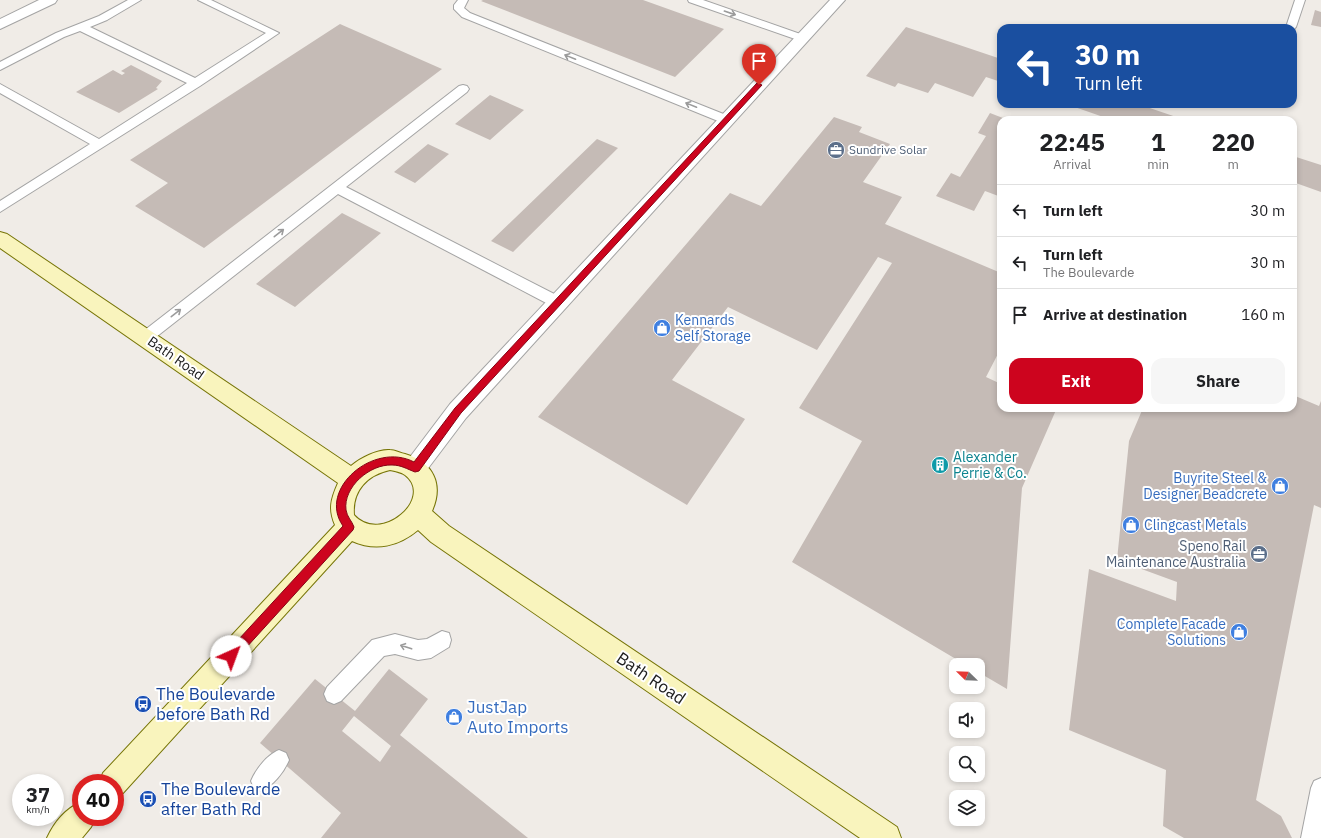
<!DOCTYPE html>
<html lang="en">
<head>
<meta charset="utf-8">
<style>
  body { margin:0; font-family:"IBM Plex Sans",sans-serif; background:#f6f6f6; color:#202124; height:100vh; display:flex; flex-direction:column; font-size:15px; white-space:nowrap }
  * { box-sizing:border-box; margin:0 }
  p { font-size:13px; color:#757577 }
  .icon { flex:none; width:22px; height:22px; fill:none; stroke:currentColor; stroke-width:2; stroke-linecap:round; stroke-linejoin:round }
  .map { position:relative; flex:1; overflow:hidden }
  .details { position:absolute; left:997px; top:116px; width:300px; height:296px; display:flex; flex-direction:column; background:#fff; border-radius:12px; box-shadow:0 2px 6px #0003 }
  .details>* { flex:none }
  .top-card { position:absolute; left:997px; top:24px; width:300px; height:84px; border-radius:12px; box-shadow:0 2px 6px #0003; background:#1a4fa0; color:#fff; overflow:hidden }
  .needle { width:26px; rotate:293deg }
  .buttons { position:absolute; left:949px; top:658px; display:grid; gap:8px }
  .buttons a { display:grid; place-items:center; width:36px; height:36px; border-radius:8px; background:#fff; box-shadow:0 2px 6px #0003; font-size:20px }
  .speed { position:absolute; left:12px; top:774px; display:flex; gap:8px; font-size:20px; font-weight:700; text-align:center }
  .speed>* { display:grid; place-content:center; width:52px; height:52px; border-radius:50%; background:#fff; box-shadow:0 2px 6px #0003; line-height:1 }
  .speed small { font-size:10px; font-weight:400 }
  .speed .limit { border:6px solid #d22; background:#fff; color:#111 }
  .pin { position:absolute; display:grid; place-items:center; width:34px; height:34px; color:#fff; margin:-41px -17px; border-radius:50% 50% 50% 0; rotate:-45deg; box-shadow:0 0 4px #0007 }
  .pin .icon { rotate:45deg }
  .me { position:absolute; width:44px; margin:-22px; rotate:43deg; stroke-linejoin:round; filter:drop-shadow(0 0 3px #0008) }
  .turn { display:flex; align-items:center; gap:14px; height:84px; padding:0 12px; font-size:18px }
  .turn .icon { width:52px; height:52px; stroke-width:2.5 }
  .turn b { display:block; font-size:28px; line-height:34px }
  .eta { display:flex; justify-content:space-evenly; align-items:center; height:68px; text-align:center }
  .eta b { font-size:24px; font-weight:700; line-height:28px }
  .primary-button { display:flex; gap:8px; margin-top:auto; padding:8px 12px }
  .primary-button a { flex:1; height:46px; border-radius:12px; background:#cd041e; color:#fff; font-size:16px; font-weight:700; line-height:46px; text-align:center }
  .primary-button a+a { background:#f6f6f6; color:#202124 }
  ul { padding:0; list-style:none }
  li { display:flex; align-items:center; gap:12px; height:52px; padding:0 12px; border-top:1px solid #e0e0e0 }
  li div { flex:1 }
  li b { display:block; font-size:15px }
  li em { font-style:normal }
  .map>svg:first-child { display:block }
  .building { fill:#c5bbb6; fill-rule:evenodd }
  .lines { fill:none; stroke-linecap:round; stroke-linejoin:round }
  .lane-casing { stroke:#a4a4a4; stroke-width:2 }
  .street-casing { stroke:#a4a4a4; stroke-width:2 }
  .secondary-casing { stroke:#777507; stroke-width:2 }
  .lane { fill:#fff; fill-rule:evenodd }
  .street { fill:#fff; fill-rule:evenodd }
  .secondary { fill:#f9f4bd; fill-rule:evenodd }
  .oneway { stroke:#9b9b9b }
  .route { fill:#cd041e; stroke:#850314 }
  .labels { text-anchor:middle; stroke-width:4; stroke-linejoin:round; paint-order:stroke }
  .far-service-label { font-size:12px; fill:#4e5e75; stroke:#fff; text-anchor:start }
  .shop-label { font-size:14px; fill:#366cbe; stroke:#fff; text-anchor:start }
  .street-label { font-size:14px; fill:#202020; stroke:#fff }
  .culture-label { font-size:14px; fill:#0d838f; stroke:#fff; text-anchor:start }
  .service-label { font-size:14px; fill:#4e5e75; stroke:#fff; text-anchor:end }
  .near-street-label { font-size:17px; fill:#202020; stroke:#fff }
  .near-transit-label { font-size:17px; fill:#164399; stroke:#fff; text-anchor:start }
  .near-shop-label { font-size:17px; fill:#366cbe; stroke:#fff; text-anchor:start }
</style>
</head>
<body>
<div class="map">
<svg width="1321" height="838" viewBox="0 0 1321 838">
  <rect width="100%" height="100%" fill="#f0ece7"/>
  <path class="building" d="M483,0H643L724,29L675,77L481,1Z
    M1315,10L1321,12V27L1311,25Z
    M340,24L442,69L204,248L135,206L168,183L130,160Z
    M906,27L1001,59V82L986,77L973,97L935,83L928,93L898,83L895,87L866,76Z
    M131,65L162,81L156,88L158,89L119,113L76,92L113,70L122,75L125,73L121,71Z
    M490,95L524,110L490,140L455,124Z
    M1066,104H1138L1185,120H1112Z
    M990,113L1008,120H1001V197L985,191L974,211L936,196L951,173L960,177L986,136L978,133Z
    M834,117L862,127L859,132L890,144L863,182L902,197L885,224L1001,273V348L986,377L1001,384V408H1052L1056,410L1022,488L1007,689L978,672V665H966L792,562L862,441L799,408L892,263L878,257L817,350L728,307L672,380L745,419L687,505L538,417L730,193L761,206Z
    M597,139L618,148L513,252L491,241Z
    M428,144L449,154L415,183L394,172Z
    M1293,156L1321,165V192L1293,182Z
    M342,213L381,233L295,307L256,284Z
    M1293,395L1319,406L1321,401V508L1314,505L1256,800L1281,816L1292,838H1184L1163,826L1166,770L1069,730L1089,569L1176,601L1177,582L1117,560L1129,441L1143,408H1293Z
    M389,669L428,699L400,735L528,838H321L341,813L260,743L315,679L355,711ZM354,716L391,746L380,762L342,731Z"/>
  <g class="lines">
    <defs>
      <path id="lane" d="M128,0H141L107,20L90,27L195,78L266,33L198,0H211L279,33L200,86L0,212V201L90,144L0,93V84L99,139L187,83L80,31L64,37L0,70V62L56,33L99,16Z
        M458,0H468L464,8L470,13L731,117L733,120L731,123H723L462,17L454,9V5Z
        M688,0H703L806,36L807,38L802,41L798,40L689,2Z
        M1295,0H1305L1296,27L1293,30V28L1286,27Z
        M463,85L467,86L469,89L467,92L346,187L562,298L564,302L562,306L557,308L552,306L338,194L151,341L146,343L141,341L139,337L141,333L459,86Z
        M442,631L449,633L451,640L449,647L431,658L418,660L395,654L384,656L341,701L334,704L327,701L324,694L327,687L372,640L395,634L418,640L427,639Z
        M279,750L286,753L289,760C284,772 273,786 261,791L254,788L251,781C256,769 267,755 279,750Z
        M1321,778V838H1301L1311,788L1314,781Z"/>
      <path id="street" d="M39,0H57L55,3L0,29V19Z
        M830,0H845L466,418L423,475L415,478L407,475L404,468L407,461L450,404Z"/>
      <path id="secondary" d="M0,232L7,234L351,466C360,458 378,449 390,450C395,450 400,453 405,454C433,462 444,484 432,511L449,526L897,827L901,838H860L431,542L418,530C399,546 376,552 352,541L123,793L115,797V783H99L103,773L335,525C328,509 331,499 338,483L0,248ZM390,470C395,471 401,472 405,475C435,498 381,545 354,515C352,491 367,475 390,470Z
        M81,802V817H96L91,827L82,838H47C54,823 65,809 81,802Z"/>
    </defs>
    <use href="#lane" class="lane-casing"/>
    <use href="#street" class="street-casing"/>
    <use href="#secondary" class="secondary-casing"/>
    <use href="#lane" class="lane"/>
    <use href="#street" class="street"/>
    <use href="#secondary" class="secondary"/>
  </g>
  <defs><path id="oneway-shaft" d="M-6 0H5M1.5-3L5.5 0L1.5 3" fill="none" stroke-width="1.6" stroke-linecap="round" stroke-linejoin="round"/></defs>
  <g class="oneway">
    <use href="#oneway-shaft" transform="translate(730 13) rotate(19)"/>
    <use href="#oneway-shaft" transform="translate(570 57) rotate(-158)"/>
    <use href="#oneway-shaft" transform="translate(691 105) rotate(-158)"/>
    <use href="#oneway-shaft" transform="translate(279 233) rotate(-38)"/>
    <use href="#oneway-shaft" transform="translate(176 313) rotate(-38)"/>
    <use href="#oneway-shaft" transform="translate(406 647) rotate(-162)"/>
  </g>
  <path class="route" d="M757,83L762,85L461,413L419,471L415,472C407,469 401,465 392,465C370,464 343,487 346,510C347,517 352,521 354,527L353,530L235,660L231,661L227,660L226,656L227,652L343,526C317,489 374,441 414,462L455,408Z"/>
  <defs>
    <symbol id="office-disc" viewBox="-11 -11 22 22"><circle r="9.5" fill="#5c6f8a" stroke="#fff"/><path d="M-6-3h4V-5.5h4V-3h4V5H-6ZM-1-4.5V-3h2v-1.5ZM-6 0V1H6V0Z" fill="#fff"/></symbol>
    <symbol id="shop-disc" viewBox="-11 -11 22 22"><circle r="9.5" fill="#3f7fe0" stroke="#fff"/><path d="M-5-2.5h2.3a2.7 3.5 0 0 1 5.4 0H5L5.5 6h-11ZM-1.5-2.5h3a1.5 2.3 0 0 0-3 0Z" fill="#fff"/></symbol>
    <symbol id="building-disc" viewBox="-11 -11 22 22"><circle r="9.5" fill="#0f9aa8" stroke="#fff"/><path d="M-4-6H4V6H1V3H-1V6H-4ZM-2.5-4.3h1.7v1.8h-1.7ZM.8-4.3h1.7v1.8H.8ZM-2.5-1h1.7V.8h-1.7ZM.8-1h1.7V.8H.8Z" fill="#fff"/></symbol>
    <symbol id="bus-disc" viewBox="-11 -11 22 22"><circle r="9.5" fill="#1a4fb4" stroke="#fff"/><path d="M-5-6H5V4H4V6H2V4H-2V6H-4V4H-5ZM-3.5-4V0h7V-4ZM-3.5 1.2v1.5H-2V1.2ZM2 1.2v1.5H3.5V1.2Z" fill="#fff"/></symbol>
  </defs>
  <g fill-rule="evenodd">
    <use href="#office-disc" x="826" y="140" width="20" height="20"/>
    <use href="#shop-disc" x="652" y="318" width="20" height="20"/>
    <use href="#building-disc" x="930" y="455" width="20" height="20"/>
    <use href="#shop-disc" x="1270" y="476" width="20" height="20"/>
    <use href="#shop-disc" x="1121" y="515" width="20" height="20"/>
    <use href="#office-disc" x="1249" y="544" width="20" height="20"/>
    <use href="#shop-disc" x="1229" y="622" width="20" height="20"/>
    <use href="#bus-disc" x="133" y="694" width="20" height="20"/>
    <use href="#shop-disc" x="444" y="707" width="20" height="20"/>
    <use href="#bus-disc" x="138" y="789" width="20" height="20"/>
  </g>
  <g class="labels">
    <g class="far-service-label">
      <text x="849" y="154">Sundrive Solar</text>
    </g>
    <g class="shop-label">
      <text x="675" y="325">Kennards<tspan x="675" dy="16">Self Storage</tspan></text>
      <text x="1267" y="483" text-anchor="end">Buyrite Steel &amp;<tspan x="1267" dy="16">Designer Beadcrete</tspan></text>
      <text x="1144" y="530">Clingcast Metals</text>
      <text x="1226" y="629" text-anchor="end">Complete Facade<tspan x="1226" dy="16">Solutions</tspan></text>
    </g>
    <g class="street-label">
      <text transform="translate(176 358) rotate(35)" y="5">Bath Road</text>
    </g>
    <g class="culture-label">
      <text x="953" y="462">Alexander<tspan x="953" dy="16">Perrie &amp; Co.</tspan></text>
    </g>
    <g class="service-label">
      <text x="1246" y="551">Speno Rail<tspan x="1246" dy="16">Maintenance Australia</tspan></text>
    </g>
    <g class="near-street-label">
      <text transform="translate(651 678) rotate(34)" y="6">Bath Road</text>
    </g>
    <g class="near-transit-label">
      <text x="156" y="700">The Boulevarde<tspan x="156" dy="20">before Bath Rd</tspan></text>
      <text x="161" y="795">The Boulevarde<tspan x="161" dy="20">after Bath Rd</tspan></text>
    </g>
    <g class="near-shop-label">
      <text x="467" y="713">JustJap<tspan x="467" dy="20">Auto Imports</tspan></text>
    </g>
  </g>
</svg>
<div class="buttons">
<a><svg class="needle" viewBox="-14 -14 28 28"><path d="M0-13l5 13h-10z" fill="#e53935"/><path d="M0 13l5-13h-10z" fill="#757577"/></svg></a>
<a><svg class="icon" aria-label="sound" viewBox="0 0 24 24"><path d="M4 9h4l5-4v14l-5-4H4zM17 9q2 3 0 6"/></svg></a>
<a><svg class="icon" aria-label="search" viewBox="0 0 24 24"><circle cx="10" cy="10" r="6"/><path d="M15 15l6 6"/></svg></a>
<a><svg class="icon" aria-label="layers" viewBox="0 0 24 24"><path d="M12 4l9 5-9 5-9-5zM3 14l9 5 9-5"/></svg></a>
</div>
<div class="speed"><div>37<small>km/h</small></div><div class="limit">40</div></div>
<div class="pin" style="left:759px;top:85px;background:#d93025"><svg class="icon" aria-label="arrive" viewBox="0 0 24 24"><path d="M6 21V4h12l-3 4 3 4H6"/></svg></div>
<svg class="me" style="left:231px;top:656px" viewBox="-20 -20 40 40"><circle r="19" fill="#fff"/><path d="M0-13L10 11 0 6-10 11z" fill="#cd041e"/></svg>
<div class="top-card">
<div class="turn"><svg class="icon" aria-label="left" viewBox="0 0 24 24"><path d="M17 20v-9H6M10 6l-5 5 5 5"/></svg><div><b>30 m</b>Turn left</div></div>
</div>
<section class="details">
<div class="eta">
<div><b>22:45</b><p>Arrival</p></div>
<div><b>1</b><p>min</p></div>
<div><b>220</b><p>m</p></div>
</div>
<ul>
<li><svg class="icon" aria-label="left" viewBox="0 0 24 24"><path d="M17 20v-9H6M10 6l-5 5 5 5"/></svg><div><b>Turn left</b></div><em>30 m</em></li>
<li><svg class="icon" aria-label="left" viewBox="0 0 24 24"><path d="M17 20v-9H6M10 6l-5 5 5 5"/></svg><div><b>Turn left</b><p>The Boulevarde</p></div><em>30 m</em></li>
<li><svg class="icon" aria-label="arrive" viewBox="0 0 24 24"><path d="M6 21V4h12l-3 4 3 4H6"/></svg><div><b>Arrive at destination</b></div><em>160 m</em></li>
</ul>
<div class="primary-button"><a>Exit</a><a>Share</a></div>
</section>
</div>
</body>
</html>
